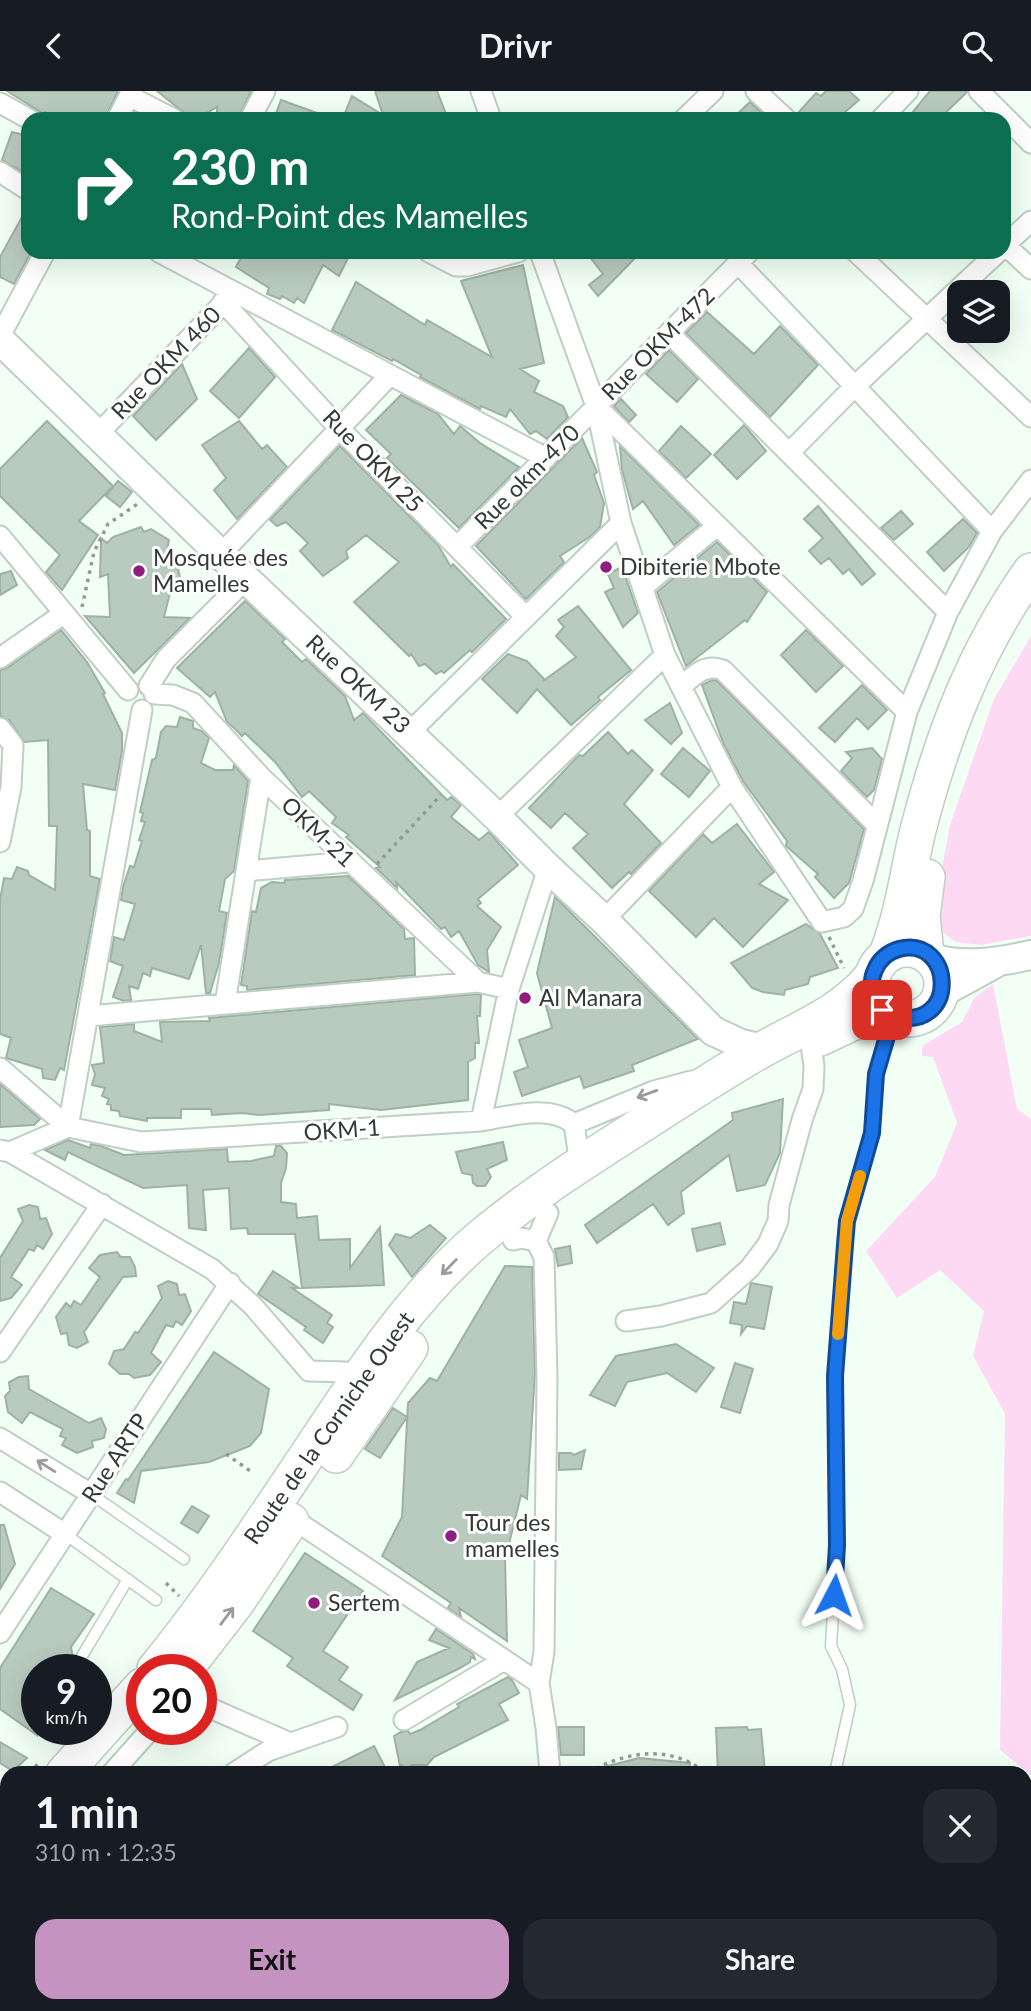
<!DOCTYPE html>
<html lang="en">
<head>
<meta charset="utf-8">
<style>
  body { margin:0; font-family:Lato,sans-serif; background:#242831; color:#f1f3f6; height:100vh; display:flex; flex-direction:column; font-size:26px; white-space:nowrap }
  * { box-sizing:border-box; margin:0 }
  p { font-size:23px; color:#9ea1a6 }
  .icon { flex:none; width:38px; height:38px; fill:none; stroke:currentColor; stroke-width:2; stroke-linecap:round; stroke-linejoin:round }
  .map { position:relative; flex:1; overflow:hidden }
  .drawer { position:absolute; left:0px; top:1675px; width:1032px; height:247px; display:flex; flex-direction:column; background:#171b24; border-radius:21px 21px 0 0; box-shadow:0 7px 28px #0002 }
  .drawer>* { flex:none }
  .top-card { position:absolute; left:21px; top:21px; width:990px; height:147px; border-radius:21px; box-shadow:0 7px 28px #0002; background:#0b6e4f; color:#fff; overflow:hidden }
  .fabs { position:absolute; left:947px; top:189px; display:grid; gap:14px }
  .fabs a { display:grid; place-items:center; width:63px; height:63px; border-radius:14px; background:#171b24; box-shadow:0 7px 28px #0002; font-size:35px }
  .speed { position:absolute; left:21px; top:1563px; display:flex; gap:14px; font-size:35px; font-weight:700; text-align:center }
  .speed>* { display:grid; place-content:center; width:91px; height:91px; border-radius:50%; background:#171b24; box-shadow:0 7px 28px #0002; line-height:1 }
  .speed small { font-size:18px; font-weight:400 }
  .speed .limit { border:10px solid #d22; background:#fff; color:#111 }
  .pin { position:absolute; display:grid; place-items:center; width:60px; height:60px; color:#fff; margin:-30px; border-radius:14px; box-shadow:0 4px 10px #0006 }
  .me { position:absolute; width:77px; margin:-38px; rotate:4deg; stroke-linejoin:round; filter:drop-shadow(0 0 5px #0008) }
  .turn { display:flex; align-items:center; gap:24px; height:147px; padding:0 35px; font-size:32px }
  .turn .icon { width:91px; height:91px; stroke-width:2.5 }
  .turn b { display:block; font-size:49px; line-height:60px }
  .round { display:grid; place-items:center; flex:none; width:74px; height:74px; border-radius:21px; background:#242831 }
  .headline { display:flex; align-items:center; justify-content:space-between; height:119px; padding:0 35px }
  h1 { font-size:42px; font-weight:700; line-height:52px }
  .primary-button { display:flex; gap:14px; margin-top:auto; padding:14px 35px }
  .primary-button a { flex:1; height:80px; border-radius:21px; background:#c593c0; color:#111; font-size:28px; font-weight:700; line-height:80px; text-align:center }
  .primary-button a+a { background:#242831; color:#f1f3f6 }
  header { display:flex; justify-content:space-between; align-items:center; height:91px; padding:0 35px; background:#171b24; font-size:32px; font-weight:700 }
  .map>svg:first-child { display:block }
  .green { fill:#fdd9f4 }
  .water { fill:#c293b7 }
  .building { fill:#b9cabf; stroke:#9fb0a5; stroke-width:2 }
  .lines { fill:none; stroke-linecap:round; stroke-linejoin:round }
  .lane-casing { stroke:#bfcfc4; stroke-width:13 }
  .street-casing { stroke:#bfcfc4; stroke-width:23 }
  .secondary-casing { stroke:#bfcfc4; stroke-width:32 }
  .highway-casing { stroke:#bfcfc4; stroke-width:38 }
  .path { stroke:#909b93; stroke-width:3.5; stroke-dasharray:3.5 5; stroke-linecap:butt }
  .lane { stroke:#fff; stroke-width:10 }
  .street { stroke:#fff; stroke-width:19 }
  .secondary { stroke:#fff; stroke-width:28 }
  .highway { stroke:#fff; stroke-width:35 }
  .oneway { stroke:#999c9a }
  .route-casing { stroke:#114b97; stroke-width:18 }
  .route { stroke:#1a73e8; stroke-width:12 }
  .slow { stroke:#f59e0b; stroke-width:12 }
  .poi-dot { fill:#8f1e7f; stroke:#fff; stroke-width:2.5 }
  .labels { text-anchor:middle; stroke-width:6; stroke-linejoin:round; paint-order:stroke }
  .street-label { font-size:23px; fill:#333a35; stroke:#fff }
  .poi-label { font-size:23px; fill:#333a35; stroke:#fff; text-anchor:start }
</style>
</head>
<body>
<header><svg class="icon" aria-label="back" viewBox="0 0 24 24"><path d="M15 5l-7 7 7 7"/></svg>Drivr<svg class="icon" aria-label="search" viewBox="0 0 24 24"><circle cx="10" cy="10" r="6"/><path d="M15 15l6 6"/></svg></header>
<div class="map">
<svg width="1031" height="1920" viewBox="0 0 1031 1920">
  <rect width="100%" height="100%" fill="#f1fff5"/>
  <path class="green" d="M1031,545V845L981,854L956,851L942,841L934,820L950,734L994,608Z
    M993,893L1017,1018L1031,1028V1684L1000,1659L1005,1323L973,1265L984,1220L940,1179L897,1207L866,1160L935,1086L957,1032L933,966L922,965V955L962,931L975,906Z"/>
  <path class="water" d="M1026,1890L1031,1891V1920H670L693,1914H1026Z"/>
  <path class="building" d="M7,0H118L105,28H60L45,21L44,23Z
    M157,0H251L238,28H217V16L196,28H192Z
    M375,0H437L448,28H351L352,25L345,22L352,5L383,24Z
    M826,0H849L859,9L837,28H798L797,23L816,2L821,5Z
    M930,0H967V1L939,28H907Z
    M281,9L328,26V28H274Z
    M750,11L768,28H732Z
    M12,41L28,45V84L2,69Z
    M28,115V161H31L14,193L0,186V166Z
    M244,161H351L339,185L323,174L304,212L297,207L294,212L282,205L280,208L267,203L269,197L236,176Z
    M586,161H641L598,205L589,194L603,183Z
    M523,174L544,272L520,278L539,290L534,301L563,315L568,326L547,348L536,340L530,343L510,318L506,326L481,315L480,318L420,286L421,284L393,268L392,270L332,239L356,191L425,234L427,229L492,266L461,190Z
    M707,221L754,263L780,235L818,274L770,326L686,242Z
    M249,257L275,286L239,327L210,300Z
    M669,259L698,288L677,311L646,283Z
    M182,273L197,308L156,349L133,325Z
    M401,304L438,323L454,343L460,335L480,352L519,376L459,437L387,367L391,363L366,339Z
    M621,308L636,324L629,331L614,315Z
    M47,330L113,395L79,430L98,444L62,499L46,481L60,464L0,405V378Z
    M239,330L262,358L267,354L287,376L237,428L214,399L226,387L202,354Z
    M744,334L766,360L737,388L714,364Z
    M681,335L711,363L686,387L659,360Z
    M582,347L597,381L594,384L604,412L600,436L591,445L560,465L564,471L526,508L476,455Z
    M340,355L438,454L451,476L453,473L506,528L472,561L470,559L444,582L441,580L436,583L425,573L419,575L411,563L409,565L354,511L399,471L366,444L346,460L348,467L323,485L300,460L308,452L286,431L277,435L270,429Z
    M620,355L699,434L674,454L643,410L633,418L622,379Z
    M118,390L132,401L120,416L106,405Z
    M818,415L875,483L862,494L849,478L843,483L829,467L821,473L809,460L823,447L804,428Z
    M901,420L913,433L894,449L881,437Z
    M963,428L977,442L969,456L944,480L927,461Z
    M141,436L144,441L151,438L169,449L167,459L178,477L180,487L172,494L164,526L190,527L134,582L85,525L110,526L108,483L100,486L101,447L107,452L113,446Z
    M717,451L767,501L747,531L745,529L686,575L657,501Z
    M622,476L638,522L623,536L605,501L614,497L608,483Z
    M11,480L17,494L0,504V483Z
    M245,510L285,548L282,551L302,571L306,568L345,605L354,629L363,622L447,709L451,706L461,714L451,726L479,749L489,741L518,774L478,808L481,812L477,815L501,836L487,859L489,881L478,874L459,840L451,846L445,836L441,838L396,791L397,797L376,777L380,776L346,746L349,744L332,732L336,726L309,700L302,706L275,671L245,642L242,645L234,637L227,631L215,601L210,606L177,577Z
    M578,515L631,579L598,606L600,609L571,634L537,598L517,622L482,588L508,563L527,570L544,588L543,590L576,566L556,545L564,536L558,529Z
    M61,539L87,571L105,602L103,603L122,642V660L115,699L83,693L87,739L90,740V785L100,788L64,979L60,977L55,989L43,987L42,978L6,967L11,947L0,943V809L4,787L12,788L17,776L28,780L29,784L55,799L57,735H49L48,649L24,651L10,630L0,625V579L7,577Z
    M806,539L843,575L816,601L781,564Z
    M712,589L717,590L864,738L849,792L834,807L815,786L818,783L786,755L787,750L743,690L724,654L702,594Z
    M862,594L887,619L868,638L857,627L835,651L819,637Z
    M670,612L682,642L671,653L645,629Z
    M180,626L193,630V637L202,640L209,647L201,672L215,679H233L234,674L248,690L234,780L225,788L219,820L227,822L219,872L210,902H206L201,854L189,888L152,877L150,885L143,882L138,898L129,895L131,909L124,910L113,906L123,875L110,870L114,846L124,849L135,813L121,809L123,796L130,775L134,776L142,750L139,749L145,731L141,730L143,722L140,721L152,669L156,667L161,641L166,635L177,636Z
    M608,641L628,663L632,659L653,679L624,713L661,752L631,783L629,781L612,797L573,757L588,743L565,722L551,737L529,717L579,664L583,665Z
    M683,657L710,680L689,706L661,683Z
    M872,657L882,668L874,699L867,706L841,680L852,667L846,661Z
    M737,733L774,781L759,793L788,809L743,856L714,827L696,846L649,800L703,743L712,752Z
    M348,785L404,838L405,848L414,847L415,884L247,899V895L241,894L252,820L256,821L261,797L272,791L284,792L285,789Z
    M555,806L698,948L632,974L634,980L584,997L580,985L522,1005L514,981L528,976L519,949L552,937L537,882Z
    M806,833L820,843L838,877L810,886L808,893L785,899L784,904L763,901L752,897L731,872Z
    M477,903L481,904L480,925H477L479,952H475V967L468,971V1009L381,1019L329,1013V1019L259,1024L242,1022L212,1024L211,1018H181V1027H147V1030L120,1025L119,1020L111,1019V1014L107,1013L109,1008L102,1005L105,997L92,994L95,983L92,974L104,972L100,936L134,933V940L162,951L160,931L210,930L209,927Z
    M0,993L40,1028L34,1034L0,1036Z
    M783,1008L780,1062L765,1094L737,1100L729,1064L681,1101L684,1122L668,1134L653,1113L597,1152L585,1134L733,1029L732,1022Z
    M68,1049L90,1057L91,1053L101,1055L124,1064L227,1058L228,1071L251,1070L274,1065L276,1055H281L287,1062L286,1077L281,1092V1111L296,1113L297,1127L317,1125L319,1149L350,1148V1177L380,1136L384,1194L302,1197L295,1143H248L247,1137L231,1138L229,1097L203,1099L206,1139L189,1137L187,1094L143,1097L68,1061L65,1069L45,1059Z
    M503,1051L507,1069L487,1078L491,1086L485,1095H477L473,1092L472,1084L462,1082L456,1061Z
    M29,1114L38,1116L40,1128L46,1127L52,1143L43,1158L37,1154L34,1160L29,1158L11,1186L22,1194L11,1207L0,1210V1167L23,1130L18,1118Z
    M720,1132L725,1153L697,1160L692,1138Z
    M430,1134L446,1147L412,1186L389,1154L396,1143L410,1147Z
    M570,1155L572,1172L558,1175L555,1158Z
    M117,1161L121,1166H130L135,1176L136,1185L123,1186L84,1241L88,1251L77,1257L69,1254L67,1242L61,1243L56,1226L66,1212L71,1216L74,1210L81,1214L100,1186L89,1177L100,1164Z
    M505,1175L532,1176L535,1281L527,1408L521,1404L505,1469L507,1550L459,1517L461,1526L448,1517L451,1512L382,1465L402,1426L408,1312L430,1287L437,1290Z
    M273,1180L299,1197H292L332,1224L327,1232L333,1236L323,1252L304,1239L306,1236L258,1203Z
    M168,1190L177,1193L179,1204L185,1203L191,1220L182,1234L176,1230L173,1236L166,1234L151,1262L161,1271L150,1284L134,1287L129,1283H120L109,1273L114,1260L124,1258L135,1241L138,1242L162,1207L158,1195Z
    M751,1192L772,1196L764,1238L747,1235L741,1243L742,1234L730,1232L734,1211L746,1213Z
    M676,1253L714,1277L696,1301L667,1282L627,1291L615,1315L590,1304L616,1265Z
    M214,1261L269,1298L261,1342L250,1355L209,1371L141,1380L134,1412L117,1402L126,1388L128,1389Z
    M735,1272L753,1278L740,1322L721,1316Z
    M28,1285L29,1298L89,1332L101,1327L106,1338L104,1347L92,1350L93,1356L77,1362L62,1354L66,1347L60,1345L63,1338L30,1321L22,1332L8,1321L5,1305L10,1300L9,1291L19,1286Z
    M393,1317L407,1326L380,1367L365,1358Z
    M585,1359L581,1378L559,1379V1362H571L574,1364Z
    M192,1415L209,1425L198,1442L181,1432Z
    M0,1434H4L15,1473L0,1498Z
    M305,1462L363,1500L323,1560L348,1576L339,1589L362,1604L353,1619L287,1575L293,1567L253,1540Z
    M51,1497L94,1523L71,1556L75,1578H37V1644L0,1618V1577Z
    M436,1538L473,1563L475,1568L471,1566L470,1571L458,1578L395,1609L417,1571L449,1557L429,1549Z
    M508,1586L512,1589L519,1602L499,1613L508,1629L434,1666L427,1674H412L404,1678L402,1674L400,1675L394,1645L401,1641L408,1640L410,1643L420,1639L459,1616L457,1613Z
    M558,1636H584V1664H561Z
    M747,1636L748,1639L761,1638L765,1682H718L716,1637Z
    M0,1651L27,1667L13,1680L0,1672Z
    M374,1655L388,1682H320Z
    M639,1667L690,1672L689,1682H601L600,1677Z"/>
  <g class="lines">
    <defs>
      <path id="lane" d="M91,1403L184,1468
        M65,1443L156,1509
        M82,1565L128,1488
        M835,1682L850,1614L842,1578L831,1555L837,1454L835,1285L840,1201L847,1130L872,1042L875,983L891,931"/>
      <path id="street" d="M481,0L491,28
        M756,0L786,28
        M979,0L1031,52
        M129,5L174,28
        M0,12L29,28
        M117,28L132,0
        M250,28L265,0
        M684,28L713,0
        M881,28L908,0
        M0,81L28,99
        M1004,153L1031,178
        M1004,155L1031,130
        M159,161L546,367
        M429,161L456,175H467L518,161
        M540,161L596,315L621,432L665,564L732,696L822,831L844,826L853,818L863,790L907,621L948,521L992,440L1031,389
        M856,161L1031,326
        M738,172L992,440
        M223,211L340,338L526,526
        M669,242L948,521
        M0,245L45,161
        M597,316L907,621
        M98,343L233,202
        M789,362L855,295L998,161
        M0,445L128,599
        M457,456L749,161
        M221,463L390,284
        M643,496L717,435
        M0,567L63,523
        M149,595L166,568L246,488
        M681,596C694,584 705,572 723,579L876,733
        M154,603L173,604L193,612L261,686L478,891
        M0,637L13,654L11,696L0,751
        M409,642L621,432
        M497,726L665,564
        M246,780L349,771
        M604,829L732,696
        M225,913L261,686
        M89,925L478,891L509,898
        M0,977L68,1036L141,1051L481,1030C511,1025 549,1013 574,1033L580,1073
        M481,1030L509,898L548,777
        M574,1033L654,1000L691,990
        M68,1036L142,619
        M0,1059L10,1061L212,1178L253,1215L309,1280L346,1281L356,1291
        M10,1061L68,1036
        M513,1149L521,1147L536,1150
        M536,1150L544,1166L547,1287L544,1561L539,1592L546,1637L550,1682
        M536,1150L548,1122
        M626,1230L661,1225L711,1212L750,1177L768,1153L778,1130L779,1114L802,1029L813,998L814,975L811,954
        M0,1261L102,1113
        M0,1347L91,1403
        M0,1401L65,1443
        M293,1428L539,1592
        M0,1542L230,1192
        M201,1613L290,1652
        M404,1629L504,1569
        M112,1682L151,1638
        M234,1682L268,1660L337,1636
        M0,1787L7,1781
        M123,1914L124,1920
        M322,1914V1920"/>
      <path id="secondary" d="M0,249L246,488L497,726L548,777L604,829L713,940L741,953L764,958
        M932,867C964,877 999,871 1031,864
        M941,902L994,873"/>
      <path id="highway" d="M872 893a35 35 0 1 1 70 0a35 35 0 1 1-70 0Z
        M887,863C903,823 908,780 918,739C942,646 975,559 1031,480
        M926,863L922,825L927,786
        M820,947L854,931L893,925
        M336,1364L410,1257
        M155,1578C213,1507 263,1430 314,1354C363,1280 414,1202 482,1145C535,1101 594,1064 652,1027C683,1007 714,987 746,968C789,941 840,926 873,884
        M185,1578L237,1511L291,1430
        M64,1682L142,1595
        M0,1746L7,1739"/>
    </defs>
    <use href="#lane" class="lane-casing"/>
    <use href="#street" class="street-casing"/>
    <use href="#secondary" class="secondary-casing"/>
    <use href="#highway" class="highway-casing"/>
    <path class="path" d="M82,516L94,461L108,433L139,412
      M377,773L441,704
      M829,846L844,877
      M226,1363L253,1382
      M166,1492L179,1505
      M29,1682L41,1670
      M589,1682C624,1660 672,1653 705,1682
      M0,1712L7,1705
      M520,1914V1918L527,1920
      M623,1920L646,1914"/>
    <use href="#lane" class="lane"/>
    <use href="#street" class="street"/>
    <use href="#secondary" class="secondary"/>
    <use href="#highway" class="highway"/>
  </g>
  <defs><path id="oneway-shaft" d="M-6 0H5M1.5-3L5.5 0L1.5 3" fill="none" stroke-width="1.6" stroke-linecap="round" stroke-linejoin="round" transform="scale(1.75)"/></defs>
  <g class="oneway">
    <use href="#oneway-shaft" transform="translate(647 1003) rotate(160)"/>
    <use href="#oneway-shaft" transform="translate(449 1176) rotate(134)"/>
    <use href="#oneway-shaft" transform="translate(46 1375) rotate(-148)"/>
    <use href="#oneway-shaft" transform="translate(227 1525) rotate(-53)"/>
  </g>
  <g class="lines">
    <defs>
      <path id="route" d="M834,1504L837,1454L835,1285L845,1154L847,1130L872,1042L876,983L893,925C960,942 954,844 899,858C888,861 879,869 875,879C868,893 874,906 882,919"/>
    </defs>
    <use href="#route" class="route-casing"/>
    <use href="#route" class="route"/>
    <path class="slow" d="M838,1243L847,1130L860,1085"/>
  </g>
  <g class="poi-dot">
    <circle cx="606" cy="476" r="7"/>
    <circle cx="139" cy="480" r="7"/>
    <circle cx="525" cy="907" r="7"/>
    <circle cx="451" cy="1445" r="7"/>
    <circle cx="314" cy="1512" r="7"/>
  </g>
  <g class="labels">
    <g class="street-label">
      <text transform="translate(658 253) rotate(-45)" y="8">Rue OKM-472</text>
      <text transform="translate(166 272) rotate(-46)" y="8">Rue OKM 460</text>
      <text transform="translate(373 370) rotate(46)" y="8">Rue OKM 25</text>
      <text transform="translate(527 386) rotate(-45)" y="8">Rue okm-470</text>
      <text transform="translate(358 593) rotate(43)" y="8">Rue OKM 23</text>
      <text transform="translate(318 741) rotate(43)" y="8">OKM-21</text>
      <text transform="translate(342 1039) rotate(-4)" y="8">OKM-1</text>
      <text transform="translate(329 1337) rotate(-55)" y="8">Route de la Corniche Ouest</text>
      <text transform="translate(115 1367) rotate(-57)" y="8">Rue ARTP</text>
    </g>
    <g class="poi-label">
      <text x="153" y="475">Mosquée des<tspan x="153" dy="26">Mamelles</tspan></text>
      <text x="620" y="484">Dibiterie Mbote</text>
      <text x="539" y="915">Al Manara</text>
      <text x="465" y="1440">Tour des<tspan x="465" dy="26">mamelles</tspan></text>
      <text x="328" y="1520">Sertem</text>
    </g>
  </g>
</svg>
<div class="fabs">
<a><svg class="icon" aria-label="layers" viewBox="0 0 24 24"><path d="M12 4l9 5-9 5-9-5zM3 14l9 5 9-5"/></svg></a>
</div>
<div class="speed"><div>9<small>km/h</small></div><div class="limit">20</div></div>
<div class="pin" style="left:882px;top:919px;background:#d93025"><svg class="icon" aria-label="arrive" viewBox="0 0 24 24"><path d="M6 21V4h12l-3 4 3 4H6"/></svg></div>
<svg class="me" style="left:834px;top:1504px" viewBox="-20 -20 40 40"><path d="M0-17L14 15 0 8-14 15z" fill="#1a73e8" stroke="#fff" stroke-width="4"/></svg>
<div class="top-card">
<div class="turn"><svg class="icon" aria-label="right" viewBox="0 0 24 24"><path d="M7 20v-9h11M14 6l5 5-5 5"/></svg><div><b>230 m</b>Rond-Point des Mamelles</div></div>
</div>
<section class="drawer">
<div class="headline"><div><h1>1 min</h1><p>310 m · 12:35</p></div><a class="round"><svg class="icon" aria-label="close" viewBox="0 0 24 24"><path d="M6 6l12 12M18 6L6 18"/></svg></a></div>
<div class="primary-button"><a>Exit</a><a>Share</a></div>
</section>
</div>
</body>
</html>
